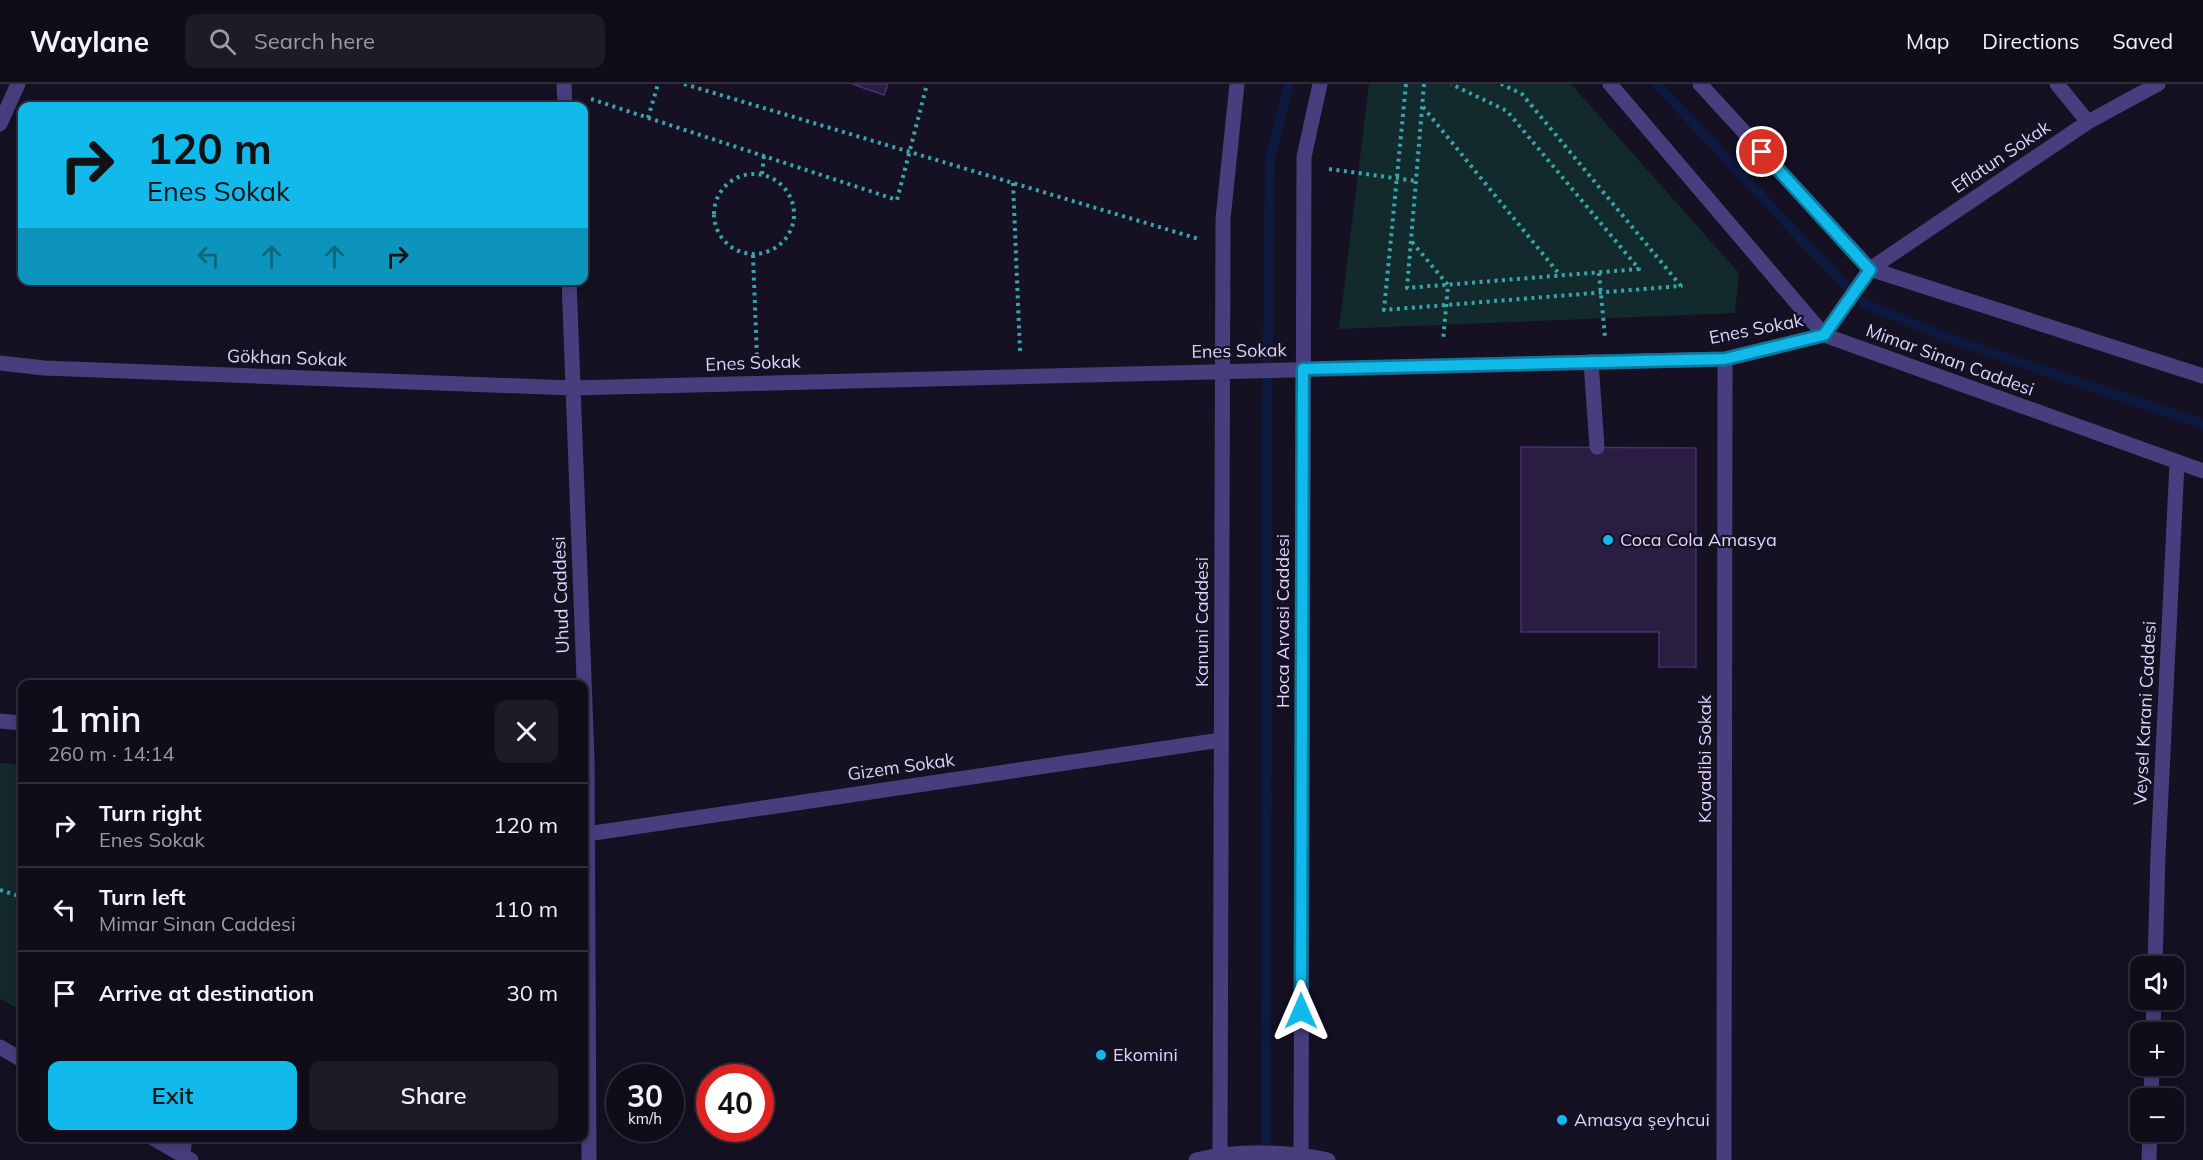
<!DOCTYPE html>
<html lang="en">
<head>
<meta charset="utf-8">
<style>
  body { margin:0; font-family:Mulish,sans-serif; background:#1e1a27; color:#f1f3f6; height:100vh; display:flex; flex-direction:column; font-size:22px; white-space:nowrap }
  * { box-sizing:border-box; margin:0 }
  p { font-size:20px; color:#9c9ba2 }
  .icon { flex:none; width:33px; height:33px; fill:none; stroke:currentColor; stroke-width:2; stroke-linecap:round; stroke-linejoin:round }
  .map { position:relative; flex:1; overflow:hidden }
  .details { position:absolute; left:18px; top:596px; width:570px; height:462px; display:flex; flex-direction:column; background:#100c1a; border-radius:12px; box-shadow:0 3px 15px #0003,0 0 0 2px #302c39 }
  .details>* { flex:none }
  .hud { position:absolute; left:18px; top:18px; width:570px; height:183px; border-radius:12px; box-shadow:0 3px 15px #0003,0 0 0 2px #302c39; background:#11baeb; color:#111; overflow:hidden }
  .controls { position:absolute; left:2130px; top:872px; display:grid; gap:12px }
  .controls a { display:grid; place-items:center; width:54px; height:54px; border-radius:12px; background:#100c1a; box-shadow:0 3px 15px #0003,0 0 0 2px #302c39; font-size:30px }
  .speed { position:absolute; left:606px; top:980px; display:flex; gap:12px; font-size:30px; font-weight:700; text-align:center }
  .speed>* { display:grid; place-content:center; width:78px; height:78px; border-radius:50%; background:#100c1a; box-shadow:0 3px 15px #0003,0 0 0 2px #302c39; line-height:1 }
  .speed small { font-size:15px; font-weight:400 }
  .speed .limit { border:9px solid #d22; background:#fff; color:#111 }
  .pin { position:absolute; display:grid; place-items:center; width:51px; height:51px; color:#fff; margin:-26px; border:3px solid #fff; border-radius:50%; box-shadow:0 2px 6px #0007 }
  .me { position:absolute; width:66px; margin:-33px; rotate:0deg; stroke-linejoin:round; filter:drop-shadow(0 0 4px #0008) }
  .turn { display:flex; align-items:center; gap:21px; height:126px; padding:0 30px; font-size:27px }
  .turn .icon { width:78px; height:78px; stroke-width:2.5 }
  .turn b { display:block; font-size:42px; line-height:51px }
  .lanes { display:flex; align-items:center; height:57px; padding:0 30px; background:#0003; justify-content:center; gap:30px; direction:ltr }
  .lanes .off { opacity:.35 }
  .round { display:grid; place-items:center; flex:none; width:63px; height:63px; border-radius:12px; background:#1e1a27 }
  .head { display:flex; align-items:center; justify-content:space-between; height:102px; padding:0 30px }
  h1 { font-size:36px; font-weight:600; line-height:45px }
  .primary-button { display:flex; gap:12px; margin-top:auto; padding:12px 30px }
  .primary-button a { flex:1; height:69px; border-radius:12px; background:#11baeb; color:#111; font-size:24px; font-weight:600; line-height:69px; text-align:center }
  .primary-button a+a { background:#1e1a27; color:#f1f3f6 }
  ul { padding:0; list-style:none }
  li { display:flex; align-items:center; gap:18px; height:84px; padding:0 30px; border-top:2px solid #302c39 }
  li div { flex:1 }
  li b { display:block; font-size:22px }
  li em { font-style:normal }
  header { display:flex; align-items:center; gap:36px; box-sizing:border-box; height:84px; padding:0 30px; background:#100c1a; border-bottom:2px solid #302c39 }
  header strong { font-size:28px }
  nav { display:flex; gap:33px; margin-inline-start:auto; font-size:21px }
  .search { width:420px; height:54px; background:#1e1a27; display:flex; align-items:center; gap:15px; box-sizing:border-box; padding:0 21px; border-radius:12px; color:#9c9ba2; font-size:22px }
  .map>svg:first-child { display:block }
  .green { fill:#132a2c }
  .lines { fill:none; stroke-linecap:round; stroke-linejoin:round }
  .stream { stroke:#0d193e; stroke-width:10 }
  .building { fill:#291d42; stroke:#44316c; stroke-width:1.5 }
  .path { stroke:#38a5ac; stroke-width:4; stroke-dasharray:3 4.5; stroke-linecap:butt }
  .minor { stroke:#483e7e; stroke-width:15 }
  .route-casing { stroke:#0b7999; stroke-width:15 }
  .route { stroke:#11baeb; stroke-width:10 }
  .poi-dot { fill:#11baeb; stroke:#151022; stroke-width:2 }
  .labels { text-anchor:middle; stroke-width:4.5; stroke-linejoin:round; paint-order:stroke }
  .street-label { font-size:18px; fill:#ded4fc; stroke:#151022 }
  .poi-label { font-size:18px; fill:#ded4fc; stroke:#151022; text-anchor:start }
</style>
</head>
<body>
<header>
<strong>Waylane</strong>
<div class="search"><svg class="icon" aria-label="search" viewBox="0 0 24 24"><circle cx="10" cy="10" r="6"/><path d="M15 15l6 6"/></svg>Search here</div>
<nav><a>Map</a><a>Directions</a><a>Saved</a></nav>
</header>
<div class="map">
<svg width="2203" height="1076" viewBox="0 0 2203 1076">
  <rect width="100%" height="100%" fill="#151022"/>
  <path class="green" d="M1369,0H1571L1739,189L1735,229L1339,245Z
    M0,679L22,680V927L0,915Z"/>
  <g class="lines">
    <path class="stream" d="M1657,0L1807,161L1863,219L1943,252L2203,340
      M1266,1076L1267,344L1270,74L1289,0"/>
  </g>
  <path class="building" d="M852,0H888L884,11Z
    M1521,363L1696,364V583H1659V548H1521Z"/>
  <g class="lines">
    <path class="path" d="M684,0L1199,155
      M1406,0L1384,226L1681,202L1522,10L1501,0
      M1424,0L1407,204L1639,185L1507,27L1451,0
      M591,15L897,116L927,0
      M1423,23L1560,191
      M648,34L658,0
      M1329,85L1416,97
      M762,90L764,72
      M714 130a40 40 0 1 1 80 0a40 40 0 1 1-80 0Z
      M1013,99L1020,267
      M1412,158L1448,201L1443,257
      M753,171L757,274
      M1599,189L1605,253
      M0,806L22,813"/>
    <path class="minor" d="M564,0L565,22
      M1610,0L1824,251L2203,387
      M1700,0L1870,185L2203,292
      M2057,0L2088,38
      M0,40L18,0
      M569,196L587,674L589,1076
      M1591,278L1597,363
      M0,279L44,284L572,304L1725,275L1824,251L1870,185L2088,38L2158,0
      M0,637L22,639
      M587,750L1221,656
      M2155,882L2158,771L2177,379
      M2153,948L2154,915
      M0,963L22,976
      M2151,1014L2152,981
      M151,1053L191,1076
      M183,1071L185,1053
      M1196,1076C1238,1066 1286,1067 1328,1076
      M1220,1076L1223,135L1237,0
      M1301,1076L1304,73L1320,0
      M1724,1076L1725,275
      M2149,1076L2150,1047"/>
  </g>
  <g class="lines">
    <defs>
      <path id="route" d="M1301,927L1303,285L1725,275L1824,251L1870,186L1762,68"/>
    </defs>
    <use href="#route" class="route-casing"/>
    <use href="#route" class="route"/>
  </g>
  <g class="poi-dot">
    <circle cx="1608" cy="456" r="6"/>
    <circle cx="1101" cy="971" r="6"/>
    <circle cx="1562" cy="1036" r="6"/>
  </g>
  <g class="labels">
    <g class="street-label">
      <text transform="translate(2001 73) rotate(-34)" y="6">Eflatun Sokak</text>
      <text transform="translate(1756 245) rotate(-11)" y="6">Enes Sokak</text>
      <text transform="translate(1239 267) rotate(-1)" y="6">Enes Sokak</text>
      <text transform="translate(287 274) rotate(2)" y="6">Gökhan Sokak</text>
      <text transform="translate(1950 276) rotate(20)" y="6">Mimar Sinan Caddesi</text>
      <text transform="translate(753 279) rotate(-2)" y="6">Enes Sokak</text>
      <text transform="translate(561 511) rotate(-92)" y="6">Uhud Caddesi</text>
      <text transform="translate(1283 537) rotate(-90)" y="6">Hoca Arvasi Caddesi</text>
      <text transform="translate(1202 538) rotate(-90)" y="6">Kanuni Caddesi</text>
      <text transform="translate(2145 629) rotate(-87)" y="6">Veysel Karani Caddesi</text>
      <text transform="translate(1705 675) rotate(-90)" y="6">Kayadibi Sokak</text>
      <text transform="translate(901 683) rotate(-8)" y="6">Gizem Sokak</text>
    </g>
    <g class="poi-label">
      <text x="1620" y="462">Coca Cola Amasya</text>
      <text x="1113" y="977">Ekomini</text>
      <text x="1574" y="1042">Amasya şeyhcui</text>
    </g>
  </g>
</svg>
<div class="controls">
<a><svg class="icon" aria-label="sound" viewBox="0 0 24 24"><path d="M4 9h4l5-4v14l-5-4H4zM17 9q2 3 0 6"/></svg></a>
<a>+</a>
<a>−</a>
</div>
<div class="speed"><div>30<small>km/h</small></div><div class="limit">40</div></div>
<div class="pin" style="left:1762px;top:68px;background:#d93025"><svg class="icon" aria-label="arrive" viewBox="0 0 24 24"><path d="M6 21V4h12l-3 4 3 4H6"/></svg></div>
<svg class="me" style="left:1301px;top:927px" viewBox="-20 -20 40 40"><path d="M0-17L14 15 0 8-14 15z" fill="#11baeb" stroke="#fff" stroke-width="4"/></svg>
<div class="hud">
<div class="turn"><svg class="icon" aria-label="right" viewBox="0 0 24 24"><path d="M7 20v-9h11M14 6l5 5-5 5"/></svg><div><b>120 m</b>Enes Sokak</div></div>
<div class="lanes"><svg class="icon off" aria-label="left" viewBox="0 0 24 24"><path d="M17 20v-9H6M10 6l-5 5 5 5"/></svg><svg class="icon off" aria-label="ahead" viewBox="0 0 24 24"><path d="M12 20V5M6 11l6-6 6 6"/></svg><svg class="icon off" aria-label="ahead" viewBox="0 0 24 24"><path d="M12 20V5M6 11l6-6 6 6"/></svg><svg class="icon" aria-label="right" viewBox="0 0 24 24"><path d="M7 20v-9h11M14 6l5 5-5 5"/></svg></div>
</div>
<section class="details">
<div class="head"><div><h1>1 min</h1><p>260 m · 14:14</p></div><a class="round"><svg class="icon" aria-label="close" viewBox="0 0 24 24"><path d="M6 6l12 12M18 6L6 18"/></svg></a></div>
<ul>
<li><svg class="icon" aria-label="right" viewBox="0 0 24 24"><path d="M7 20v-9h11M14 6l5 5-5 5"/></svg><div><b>Turn right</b><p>Enes Sokak</p></div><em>120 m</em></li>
<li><svg class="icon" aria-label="left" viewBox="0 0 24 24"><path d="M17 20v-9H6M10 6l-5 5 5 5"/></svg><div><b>Turn left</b><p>Mimar Sinan Caddesi</p></div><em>110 m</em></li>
<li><svg class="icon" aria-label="arrive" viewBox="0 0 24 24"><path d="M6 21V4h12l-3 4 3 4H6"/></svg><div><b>Arrive at destination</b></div><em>30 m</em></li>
</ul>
<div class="primary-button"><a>Exit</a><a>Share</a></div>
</section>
</div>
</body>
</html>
